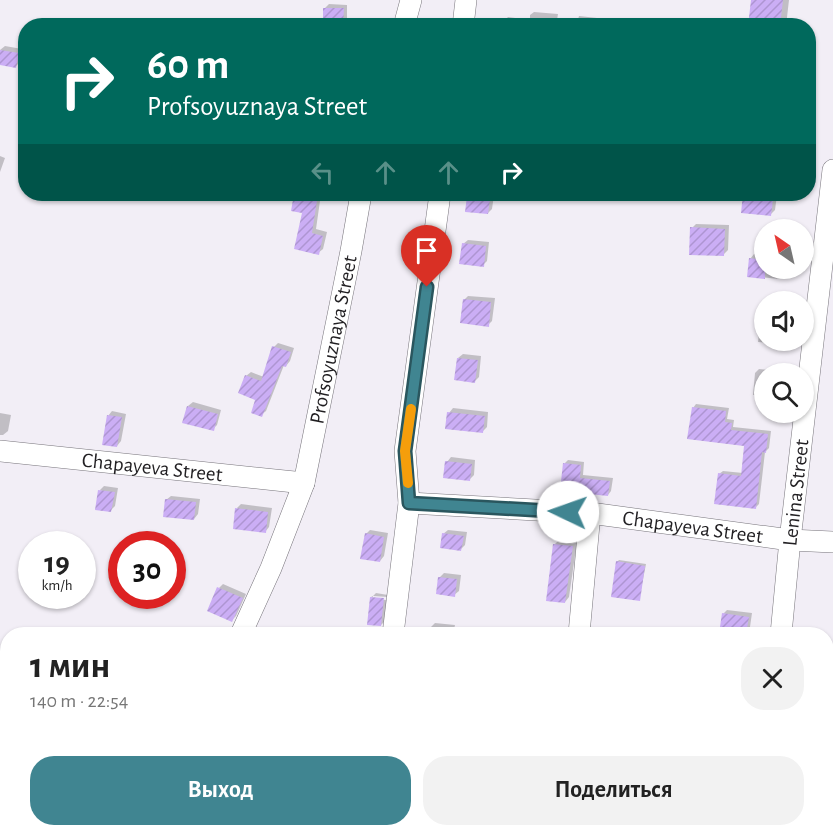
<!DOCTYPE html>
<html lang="ru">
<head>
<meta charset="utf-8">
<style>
  body { margin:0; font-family:"Alegreya Sans",sans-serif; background:#f2f2f2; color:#222; height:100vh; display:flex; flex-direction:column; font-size:22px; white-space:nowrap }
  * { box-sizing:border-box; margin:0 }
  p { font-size:20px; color:#767676 }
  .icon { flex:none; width:33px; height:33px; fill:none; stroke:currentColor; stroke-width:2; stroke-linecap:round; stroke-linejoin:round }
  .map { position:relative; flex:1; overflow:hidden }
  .side { position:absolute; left:0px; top:627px; width:834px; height:210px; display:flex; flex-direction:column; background:#fff; border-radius:24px 24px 0 0; box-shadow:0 2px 4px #0004 }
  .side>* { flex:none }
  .hud { position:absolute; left:18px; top:18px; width:798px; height:183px; border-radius:24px; box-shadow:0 2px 4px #0004; background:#00695c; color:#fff; overflow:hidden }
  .needle { width:39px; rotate:326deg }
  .buttons { position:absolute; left:754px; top:219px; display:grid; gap:12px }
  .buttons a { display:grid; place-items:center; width:60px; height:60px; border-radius:50%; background:#fff; box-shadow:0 2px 4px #0004; font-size:30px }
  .speed { position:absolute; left:18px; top:531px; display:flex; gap:12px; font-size:30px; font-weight:700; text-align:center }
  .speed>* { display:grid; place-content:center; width:78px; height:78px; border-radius:50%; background:#fff; box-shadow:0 2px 4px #0004; line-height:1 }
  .speed small { font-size:15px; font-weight:400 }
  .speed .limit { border:9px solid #d22; background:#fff; color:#111 }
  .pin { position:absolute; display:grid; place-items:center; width:51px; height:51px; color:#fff; margin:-62px -26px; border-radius:50% 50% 50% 0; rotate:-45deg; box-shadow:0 0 6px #0007 }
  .pin .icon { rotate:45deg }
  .me { position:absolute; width:66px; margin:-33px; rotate:273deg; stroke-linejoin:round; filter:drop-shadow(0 0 4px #0008) }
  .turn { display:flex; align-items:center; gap:21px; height:126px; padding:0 30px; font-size:27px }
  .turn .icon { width:78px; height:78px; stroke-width:2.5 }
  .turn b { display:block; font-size:42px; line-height:51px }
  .lanes { display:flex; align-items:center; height:57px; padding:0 30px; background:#0003; justify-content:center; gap:30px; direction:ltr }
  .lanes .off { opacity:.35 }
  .round { display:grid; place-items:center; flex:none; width:63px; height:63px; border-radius:24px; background:#f2f2f2 }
  .headline { display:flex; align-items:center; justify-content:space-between; height:102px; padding:0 30px }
  h1 { font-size:36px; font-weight:700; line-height:45px }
  .primary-button { display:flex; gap:12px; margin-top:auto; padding:12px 30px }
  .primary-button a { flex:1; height:69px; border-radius:24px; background:#408591; color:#fff; font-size:24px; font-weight:700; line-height:69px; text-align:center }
  .primary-button a+a { background:#f2f2f2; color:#222 }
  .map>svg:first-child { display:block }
  .shadow { fill:#0003 }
  .building { fill:url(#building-hatch) }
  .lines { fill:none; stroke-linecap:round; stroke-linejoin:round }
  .minor-casing { stroke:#77747b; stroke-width:22 }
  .minor { stroke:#fff; stroke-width:21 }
  .route-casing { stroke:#2a565e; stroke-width:15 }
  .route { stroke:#408591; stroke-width:10 }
  .slow { stroke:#f59e0b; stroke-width:10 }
  .labels { text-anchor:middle; stroke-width:6; stroke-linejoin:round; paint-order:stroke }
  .street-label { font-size:21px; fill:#211f22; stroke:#fefdff }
</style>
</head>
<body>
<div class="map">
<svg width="833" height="837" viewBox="0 0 833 837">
  <defs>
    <pattern id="building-hatch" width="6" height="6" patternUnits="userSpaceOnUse" patternTransform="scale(1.5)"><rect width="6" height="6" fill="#cbaef5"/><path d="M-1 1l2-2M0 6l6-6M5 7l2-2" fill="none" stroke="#ae95d2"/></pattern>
  </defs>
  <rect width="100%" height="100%" fill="#f2eef6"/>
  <path class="shadow" d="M753,0H789L786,26H750Z
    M329,4L347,5V26H324L325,8Z
    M534,12L558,14L556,26H504V21L508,17L530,20V15Z
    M579,16L597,18L596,26H576Z
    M5,46L22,49L20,62L16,66L0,64V50Z
    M0,156L5,158L0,172Z
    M295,194H321L316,229L327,232L323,249L318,253L304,212L293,210Z
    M472,194L494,195L492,209L488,213L468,197Z
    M744,194L777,195L775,210L771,214L742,211Z
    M696,224L729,225L728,250L723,255L692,228Z
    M468,240L489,242L487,261L483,265L463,244Z
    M754,254L765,256V268H784L783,275L779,279L748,276L750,259Z
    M468,296L495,298L492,321L488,325L464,300Z
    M765,320V340H785L781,344L758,342L760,324Z
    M278,343L294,348L290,361L286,366L284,365L266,411L261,415L246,376L251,372L264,377L274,347Z
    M463,354L481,356L479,377L475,381L458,358Z
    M759,369L777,371V374H765V396L753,395L755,373Z
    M193,402L221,410L217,425L213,429L188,406Z
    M696,404L729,408L727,419L734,420L733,427L771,431L769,448L765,452L759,504L756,507L719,474L723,471L743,473L746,445L693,408Z
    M453,408L488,412L487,427L482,432L449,413Z
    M112,411L126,414L121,441L117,446L108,416Z
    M0,413L11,415L8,431L3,435H0Z
    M451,457L475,460L474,475L469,480L447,462Z
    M568,460L584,462L583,475L613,478L611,491L608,495L561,489L564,464Z
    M104,486L118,488L115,506L111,510L100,490Z
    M171,496L200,499L198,514L194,519L166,500Z
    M241,504L272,508L269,527L265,532L237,508Z
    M370,530L388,533L384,556L380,561L366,534Z
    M448,530L467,532L465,545L461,549L443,534Z
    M559,540L577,542L569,597L565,602L555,544Z
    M619,560L646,564L639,600L617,562Z
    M444,573L461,575L459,591L454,595L439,578Z
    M223,584L246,594L236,616L232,620L219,588Z
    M376,593L388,595V597L373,596Z
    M373,596V599L387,600L385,621L381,625L371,597Z
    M727,610L752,613L749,634H720L723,614Z
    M435,623L455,625L453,634H430L431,627Z
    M84,830H101L97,837L83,833Z
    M318,830H334V831L343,833L342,837H317Z
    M524,830H562L566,837H523Z
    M590,830H620L619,837H590Z"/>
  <path class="building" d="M751,0H783L780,26H748Z
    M323,8H344L343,26H323Z
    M0,50L19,53L16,68L0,65Z
    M294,194H318L312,233L323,236L319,255L294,249L302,213L291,211Z
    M743,194H764L763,197L773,199L771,216L741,213Z
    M467,196L490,199L488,214L465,212Z
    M690,227L725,229L724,256L689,255Z
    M462,243L486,246L484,267L459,264Z
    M749,258L765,260V279L747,277Z
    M463,299L491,302L489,327L460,323Z
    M272,346L291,352L286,367L282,366L262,417L251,413L255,400L238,393L245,375L261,381Z
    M457,358L478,360L475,383L454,380Z
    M187,406L218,414L214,431L182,423Z
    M692,407L726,411L725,422L732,423L731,430L768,434L766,453L762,452L756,509L714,504L718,473L741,476L744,446L687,439Z
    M447,412L485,416L483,433L445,429Z
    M107,415L122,417L117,447L102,445Z
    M445,461L472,464L470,481L443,478Z
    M563,463L581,465L580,478L610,481L608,496L560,491Z
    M98,490L115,492L111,512L95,510Z
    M165,499L196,502L194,520L163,517Z
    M235,508L268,512L266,533L233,529Z
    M365,533L384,537L380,562L360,559Z
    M442,533L464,536L461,551L440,548Z
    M553,544L573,546L565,603L546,601Z
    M616,561L645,566L640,601L611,597Z
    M438,577L457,579L455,597L436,594Z
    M217,587L243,598L232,622L207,611Z
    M370,597L384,598L381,626L367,625Z
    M722,613L749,617L746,634H719Z"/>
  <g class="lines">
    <defs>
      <g id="minor">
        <path d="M404,26L411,0"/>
        <path d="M463,26L466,0"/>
        <path id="s1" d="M0,451L304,483"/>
        <path id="s2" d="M409,503L590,513L790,540L833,542"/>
        <path id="s3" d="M241,634L271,568L304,483L351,251L361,194"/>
        <path d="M393,634L409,503L405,451L440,194"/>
        <path d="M579,634L590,513"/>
        <path id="s4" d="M781,634L790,540L833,170"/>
        <path d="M129,837L135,830"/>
        <path d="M368,837L369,830"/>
        <path d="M561,837L562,830"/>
        <path d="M761,837L762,830"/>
      </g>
    </defs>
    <use href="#minor" class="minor-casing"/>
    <use href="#minor" class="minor"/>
  </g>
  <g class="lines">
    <defs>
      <path id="route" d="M427,287L405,451L409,503L568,512"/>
    </defs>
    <use href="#route" class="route-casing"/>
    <use href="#route" class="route"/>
    <path class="slow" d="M408,483L405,451L411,409"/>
  </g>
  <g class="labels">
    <g class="street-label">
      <text dy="7" stroke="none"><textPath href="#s3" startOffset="310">Profsoyuznaya Street</textPath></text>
      <text dy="7" stroke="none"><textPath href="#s1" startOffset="153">Chapayeva Street</textPath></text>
      <text dy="7" stroke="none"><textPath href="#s4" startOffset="142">Lenina Street</textPath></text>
      <text dy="7" stroke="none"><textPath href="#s2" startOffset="285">Chapayeva Street</textPath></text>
    </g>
  </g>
</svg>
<div class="buttons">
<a><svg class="needle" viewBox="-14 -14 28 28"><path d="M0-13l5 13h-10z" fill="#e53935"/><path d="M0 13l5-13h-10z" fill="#767676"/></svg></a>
<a><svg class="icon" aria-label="sound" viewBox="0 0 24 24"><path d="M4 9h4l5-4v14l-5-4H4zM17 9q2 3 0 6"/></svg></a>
<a><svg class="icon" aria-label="search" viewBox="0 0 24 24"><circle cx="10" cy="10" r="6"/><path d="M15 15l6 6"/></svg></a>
</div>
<div class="speed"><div>19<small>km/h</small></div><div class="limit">30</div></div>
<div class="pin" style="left:427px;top:287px;background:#d93025"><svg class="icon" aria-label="arrive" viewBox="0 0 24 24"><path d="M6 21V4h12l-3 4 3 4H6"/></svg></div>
<svg class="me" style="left:568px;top:512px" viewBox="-20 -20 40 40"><circle r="19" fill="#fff"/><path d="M0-13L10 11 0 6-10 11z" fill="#408591"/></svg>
<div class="hud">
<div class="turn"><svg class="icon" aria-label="right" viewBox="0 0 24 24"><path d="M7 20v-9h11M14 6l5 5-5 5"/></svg><div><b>60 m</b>Profsoyuznaya Street</div></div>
<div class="lanes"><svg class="icon off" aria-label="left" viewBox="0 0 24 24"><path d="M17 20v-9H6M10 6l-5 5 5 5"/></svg><svg class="icon off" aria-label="ahead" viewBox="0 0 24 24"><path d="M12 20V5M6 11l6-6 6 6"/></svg><svg class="icon off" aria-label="ahead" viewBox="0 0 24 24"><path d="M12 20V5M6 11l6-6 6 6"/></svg><svg class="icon" aria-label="right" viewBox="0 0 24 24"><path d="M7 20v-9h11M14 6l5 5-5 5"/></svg></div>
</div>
<section class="side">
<div class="headline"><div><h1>1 мин</h1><p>140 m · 22:54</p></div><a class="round"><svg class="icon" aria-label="close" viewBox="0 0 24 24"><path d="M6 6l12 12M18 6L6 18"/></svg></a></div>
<div class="primary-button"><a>Выход</a><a>Поделиться</a></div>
</section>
</div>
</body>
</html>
